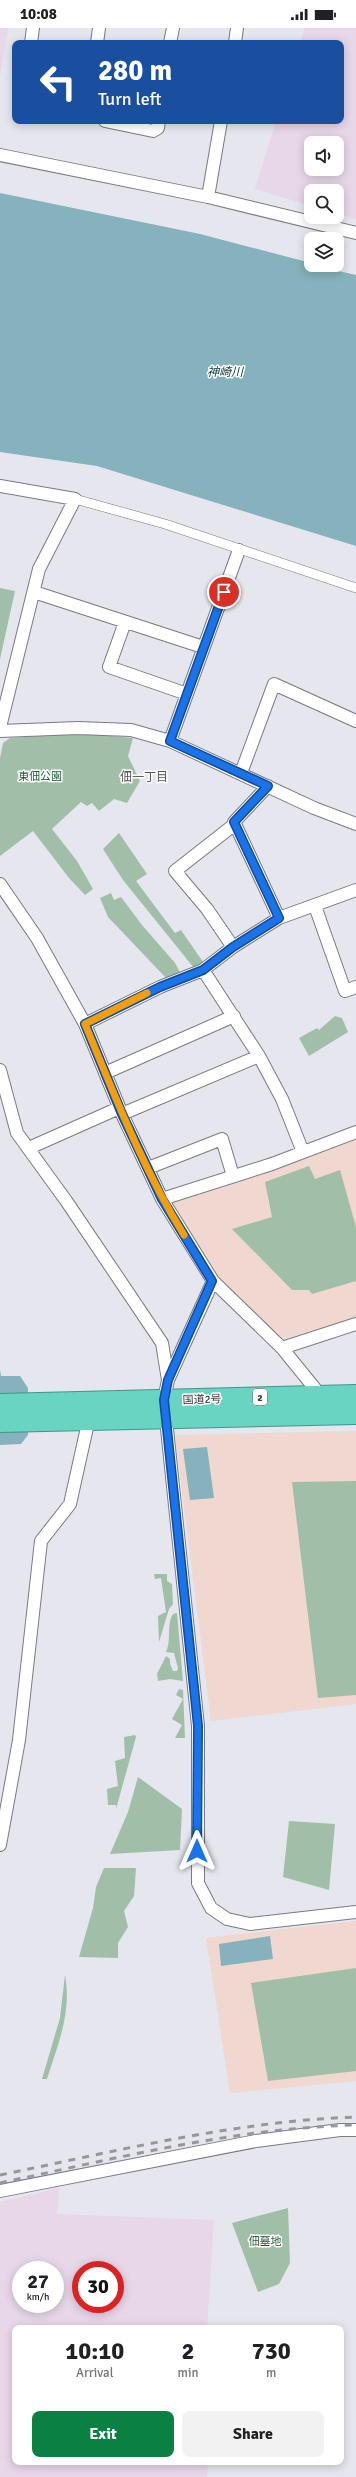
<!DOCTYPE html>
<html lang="en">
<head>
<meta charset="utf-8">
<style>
  body { margin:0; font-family:Signika,"Noto Sans JP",sans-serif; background:#f2f2f2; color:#202124; height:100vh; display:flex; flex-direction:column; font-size:15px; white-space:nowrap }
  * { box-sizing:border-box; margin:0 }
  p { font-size:13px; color:#757577 }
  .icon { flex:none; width:22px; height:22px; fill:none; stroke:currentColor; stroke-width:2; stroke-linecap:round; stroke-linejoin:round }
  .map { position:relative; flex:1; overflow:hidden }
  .sheet { position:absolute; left:12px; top:2297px; width:332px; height:140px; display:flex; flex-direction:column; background:#fff; border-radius:8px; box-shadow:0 2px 10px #0003 }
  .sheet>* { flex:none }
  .banner { position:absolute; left:12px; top:12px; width:332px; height:84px; border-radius:8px; box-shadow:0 2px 10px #0003; background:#1a4fa0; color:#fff; overflow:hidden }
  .controls { position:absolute; left:304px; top:108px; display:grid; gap:8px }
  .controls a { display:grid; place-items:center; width:40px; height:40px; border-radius:8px; background:#fff; box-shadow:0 2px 10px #0003; font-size:20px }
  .speed { position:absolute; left:12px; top:2233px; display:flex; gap:8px; font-size:20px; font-weight:700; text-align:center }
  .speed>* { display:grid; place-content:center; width:52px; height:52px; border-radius:50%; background:#fff; box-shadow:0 2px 10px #0003; line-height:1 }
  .speed small { font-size:10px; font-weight:400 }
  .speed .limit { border:6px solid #d22; background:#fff; color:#111 }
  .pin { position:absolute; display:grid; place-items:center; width:34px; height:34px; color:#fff; margin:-17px; border:2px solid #fff; border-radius:50%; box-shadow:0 1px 4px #0007 }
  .me { position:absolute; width:44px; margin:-22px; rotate:0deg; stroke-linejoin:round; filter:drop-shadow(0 0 3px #0008) }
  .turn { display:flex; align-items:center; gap:14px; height:84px; padding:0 20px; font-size:18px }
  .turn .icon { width:52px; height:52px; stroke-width:2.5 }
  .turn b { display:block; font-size:28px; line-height:34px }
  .eta { display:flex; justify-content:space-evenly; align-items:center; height:68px; text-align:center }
  .eta b { font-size:24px; font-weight:800; line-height:28px }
  .action { display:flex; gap:8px; margin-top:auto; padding:8px 20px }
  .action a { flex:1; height:46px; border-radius:8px; background:#0b8043; color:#fff; font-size:16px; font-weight:800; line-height:46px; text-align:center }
  .action a+a { background:#f2f2f2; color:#202124 }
  .status { display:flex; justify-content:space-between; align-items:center; height:28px; padding:0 20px; background:#fff; direction:ltr }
  .status svg { height:11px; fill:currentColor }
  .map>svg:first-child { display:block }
  .industrial { fill:#e7d7e9; fill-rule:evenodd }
  .education { fill:#f0d7cf }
  .green { fill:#a1bfa8 }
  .water { fill:#85b2bc }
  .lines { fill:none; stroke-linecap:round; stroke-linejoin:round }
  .pedestrian-casing { stroke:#797b81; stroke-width:10 }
  .minor-casing { stroke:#797b81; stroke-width:14 }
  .trunk-casing { stroke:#409788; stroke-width:22 }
  .pedestrian { stroke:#fff; stroke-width:9 }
  .minor { stroke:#fff; stroke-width:12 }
  .trunk { stroke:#6ad4c2; stroke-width:20 }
  .rail { stroke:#96979d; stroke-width:3; stroke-dasharray:7 7; stroke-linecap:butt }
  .route-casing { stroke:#114b97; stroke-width:10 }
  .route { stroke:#1a73e8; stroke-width:7 }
  .slow { stroke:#f59e0b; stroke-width:7 }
  .labels { text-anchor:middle; stroke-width:3; stroke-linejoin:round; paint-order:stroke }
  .shield { fill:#fff; stroke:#737375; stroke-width:1 }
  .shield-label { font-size:10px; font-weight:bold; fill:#37373a }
  .park-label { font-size:11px; fill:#265a38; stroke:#fff }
  .street-label { font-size:11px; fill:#37373a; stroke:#fff }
  .water-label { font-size:12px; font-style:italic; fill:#123d45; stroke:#fff }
  .neighbourhood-label { font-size:12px; fill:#55565c; stroke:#fff }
</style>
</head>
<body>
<div class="status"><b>10:08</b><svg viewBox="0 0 49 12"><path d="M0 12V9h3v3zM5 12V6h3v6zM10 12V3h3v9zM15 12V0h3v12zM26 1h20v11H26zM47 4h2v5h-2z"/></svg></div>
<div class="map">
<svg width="356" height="2449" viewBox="0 0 356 2449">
  <rect width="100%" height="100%" fill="#e5e6ee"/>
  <path class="industrial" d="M0,0H8L0,49Z
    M305,0H356V191L337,185V163H311V178L255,161L276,93H341V15H300ZM311,115H337V141H311Z
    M59,2160L57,2186L214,2192L207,2300H15V2434H208L207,2449H0V2174ZM21,2242H55V2276H21ZM81,2242H115V2276H81Z"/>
  <path class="education" d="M356,1108V1289L284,1311L280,1310L222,1256L169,1176L170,1172L312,1127Z
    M356,1403V1676L211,1693L175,1407Z
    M356,1893V2053L230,2065L206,1910Z"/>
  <path class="green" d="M0,560L15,563L0,631Z
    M81,705L133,710L128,728L140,753L127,775L114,771L99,783L92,775L87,778L81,774L52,801L77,833L93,861L85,867L69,850L33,803L0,828V730L3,715L10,710Z
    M119,805L147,846L136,853L175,905L181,902L203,934L194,940L123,852L103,821Z
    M111,865L114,872L121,869L142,897L175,935L180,944L167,951L108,889L100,870Z
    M335,988L342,990L348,1004L309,1028L299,1010L317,1000L319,1002Z
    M309,1138L315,1151L340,1142L356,1199V1253L312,1266L309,1262H292L232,1201L272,1189L265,1154Z
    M356,1453V1667L318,1670L292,1454Z
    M154,1546H167V1553L172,1556L173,1576L169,1581L159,1614L158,1588L166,1584L161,1550L155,1551Z
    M177,1585L183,1653L170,1651L158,1653L157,1646L166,1628L170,1631V1636L173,1643H177L178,1640L174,1625L166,1624C172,1612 166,1597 173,1586Z
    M179,1661L183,1662L185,1710H175L182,1697L172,1691L183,1671L176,1667Z
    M135,1707L136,1709L116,1781V1777H108L107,1761L118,1758L115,1733L125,1730L124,1709Z
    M138,1749L182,1781L180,1822L110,1826L128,1784Z
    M289,1793L335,1796L329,1862L283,1849Z
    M104,1840H136L134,1868L124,1883L128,1899L118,1915V1930L79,1929L93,1880L96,1859Z
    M356,1940V2043L268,2053L251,1955Z
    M65,1947C72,1984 58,2016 47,2051H42L60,1990Z
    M288,2180L290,2235L279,2256L258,2264L232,2195Z"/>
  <path class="water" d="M0,165L200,206L311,235V237L356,247V518L97,438L0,424Z
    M0,1342L1,1348H20L28,1360V1407L21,1416L0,1417Z
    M207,1419L214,1470L190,1472L183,1421Z
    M270,1908L273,1931L221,1938L219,1916Z"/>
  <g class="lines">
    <defs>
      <path id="pedestrian" d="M75,471L165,496L356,560"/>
      <path id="minor" d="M31,15L33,0
        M97,15L99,0
        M170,15L173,0
        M235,15L237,0
        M105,93L153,103L158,100L159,93
        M0,127L208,169L356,205
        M208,169L221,93
        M0,458L75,471L39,541L0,699
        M34,564L203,619
        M125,594L109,639L187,666
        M0,703L78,700L131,702L170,713L314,780L356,796
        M170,713L239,522
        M241,745L274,656L356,693
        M235,796L279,890
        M0,856L37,910L85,996L122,1086L162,1171L213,1253L282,1320L321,1368
        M315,878L345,963L356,959
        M233,919L207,881L175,843L235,796L234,794L268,758
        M203,942L259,1028L282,1071L303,1124
        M85,996L160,959L203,942L233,919L279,890L356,862
        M0,1042L17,1105L67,1174L162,1315L168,1352
        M105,1045L234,988
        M122,1086L259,1028
        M29,1120L119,1080
        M148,1140L222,1111L233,1148
        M162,1171L272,1136L356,1104
        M213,1253L168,1352L164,1372L198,1698V1855L211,1880L227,1891L250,1896L356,1884
        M282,1320L356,1296
        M0,1817L19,1712L41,1513L70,1476L90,1386
        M0,2163L256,2113L340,2102H356"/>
      <path id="trunk" d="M0,1376L356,1367
        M0,1394L356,1386"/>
    </defs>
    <use href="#pedestrian" class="pedestrian-casing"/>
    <use href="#minor" class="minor-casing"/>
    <use href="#trunk" class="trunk-casing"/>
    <use href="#pedestrian" class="pedestrian"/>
    <use href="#minor" class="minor"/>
    <use href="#trunk" class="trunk"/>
    <path class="rail" d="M0,2147C117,2123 236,2093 356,2089
      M0,2155C117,2130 236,2100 356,2097"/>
  </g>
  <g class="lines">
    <defs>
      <path id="route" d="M197,1823L198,1698L164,1372L168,1352L212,1253L162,1171L122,1086L85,996L160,959L203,942L233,919L279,890L234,794L268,758L170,713L224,564"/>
    </defs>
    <use href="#route" class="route-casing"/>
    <use href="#route" class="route"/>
    <path class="slow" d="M147,965L85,996C115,1068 143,1141 184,1207"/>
  </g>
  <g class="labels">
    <rect class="shield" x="253" y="1361" width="14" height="16" rx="3"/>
    <g class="shield-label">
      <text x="260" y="1373">2</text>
    </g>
    <g class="park-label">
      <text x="40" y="752">東佃公園</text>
      <text x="265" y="2217">佃墓地</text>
    </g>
    <g class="street-label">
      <text transform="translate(202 1371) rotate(-2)" y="4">国道2号</text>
    </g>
    <g class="water-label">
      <text x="225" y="348">神崎川</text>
    </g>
    <g class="neighbourhood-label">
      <text x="144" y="753">佃一丁目</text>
    </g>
  </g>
</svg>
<div class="controls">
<a><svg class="icon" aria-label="sound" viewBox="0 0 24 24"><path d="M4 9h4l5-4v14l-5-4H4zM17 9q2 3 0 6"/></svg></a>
<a><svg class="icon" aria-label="search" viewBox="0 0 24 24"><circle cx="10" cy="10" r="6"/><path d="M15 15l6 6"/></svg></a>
<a><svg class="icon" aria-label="layers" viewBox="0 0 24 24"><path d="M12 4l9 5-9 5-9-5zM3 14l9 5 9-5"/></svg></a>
</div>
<div class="speed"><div>27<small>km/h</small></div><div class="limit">30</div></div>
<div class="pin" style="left:224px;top:564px;background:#d93025"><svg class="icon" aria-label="arrive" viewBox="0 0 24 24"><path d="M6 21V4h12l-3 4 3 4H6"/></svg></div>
<svg class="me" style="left:197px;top:1823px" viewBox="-20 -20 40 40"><path d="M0-17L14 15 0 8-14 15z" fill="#1a73e8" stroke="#fff" stroke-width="4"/></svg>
<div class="banner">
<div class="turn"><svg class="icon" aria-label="left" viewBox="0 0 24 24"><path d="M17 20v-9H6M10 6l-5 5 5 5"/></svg><div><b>280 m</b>Turn left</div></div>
</div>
<section class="sheet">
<div class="eta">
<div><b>10:10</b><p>Arrival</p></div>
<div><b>2</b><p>min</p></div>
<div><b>730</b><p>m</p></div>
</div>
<div class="action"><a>Exit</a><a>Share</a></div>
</section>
</div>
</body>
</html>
